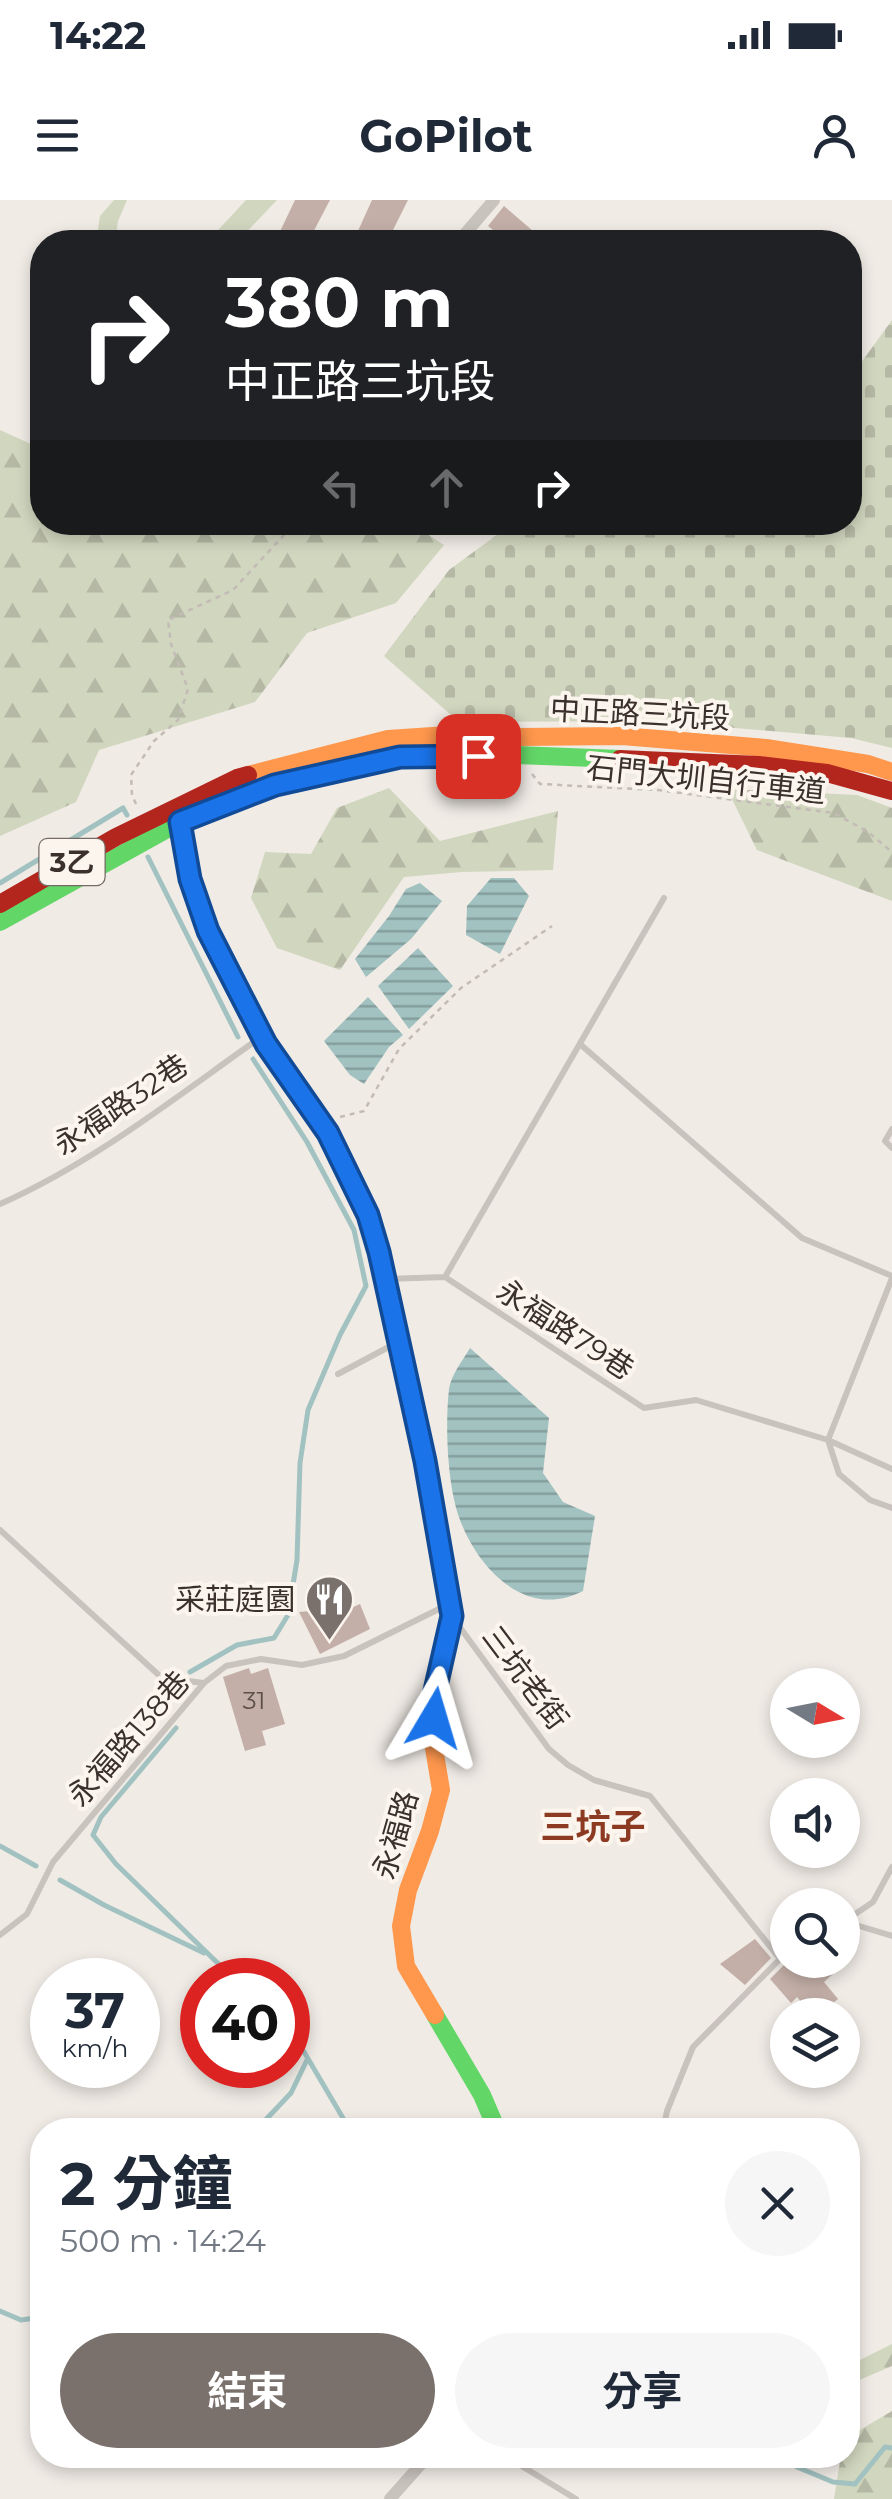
<!DOCTYPE html>
<html lang="zh-TW">
<head>
<meta charset="utf-8">
<style>
  body { margin:0; font-family:Montserrat,"Noto Sans TC",sans-serif; background:#f6f6f7; color:#1f2937; height:100vh; display:flex; flex-direction:column; font-size:38px; white-space:nowrap }
  * { box-sizing:border-box; margin:0 }
  p { font-size:32px; color:#747a83 }
  .icon { flex:none; width:55px; height:55px; fill:none; stroke:currentColor; stroke-width:2; stroke-linecap:round; stroke-linejoin:round }
  .map { position:relative; flex:1; overflow:hidden }
  .panel { position:absolute; left:30px; top:1918px; width:830px; height:350px; display:flex; flex-direction:column; background:#fff; border-radius:40px; box-shadow:0 5px 15px #0003 }
  .panel>* { flex:none }
  .top-card { position:absolute; left:30px; top:30px; width:832px; height:305px; border-radius:40px; box-shadow:0 5px 15px #0003; background:#202124; color:#fff; overflow:hidden }
  .needle { width:65px; rotate:100deg }
  .controls { position:absolute; left:770px; top:1468px; display:grid; gap:20px }
  .controls a { display:grid; place-items:center; width:90px; height:90px; border-radius:50%; background:#fff; box-shadow:0 5px 15px #0003; font-size:50px }
  .speed { position:absolute; left:30px; top:1758px; display:flex; gap:20px; font-size:50px; font-weight:700; text-align:center }
  .speed>* { display:grid; place-content:center; width:130px; height:130px; border-radius:50%; background:#fff; box-shadow:0 5px 15px #0003; line-height:1 }
  .speed small { font-size:25px; font-weight:400 }
  .speed .limit { border:15px solid #d22; background:#fff; color:#111 }
  .pin { position:absolute; display:grid; place-items:center; width:85px; height:85px; color:#fff; margin:-42px; border-radius:20px; box-shadow:0 5px 15px #0006 }
  .me { position:absolute; width:110px; margin:-55px; rotate:7deg; stroke-linejoin:round; filter:drop-shadow(0 0 8px #0008) }
  .turn { display:flex; align-items:center; gap:35px; height:210px; padding:0 30px; font-size:45px }
  .turn .icon { width:130px; height:130px; stroke-width:2.5 }
  .turn b { display:block; font-size:70px; line-height:85px }
  .lanes { display:flex; align-items:center; height:95px; padding:0 30px; background:#0003; justify-content:center; gap:50px; direction:ltr }
  .lanes .off { opacity:.35 }
  .round { display:grid; place-items:center; flex:none; width:105px; height:105px; border-radius:52px; background:#f6f6f7 }
  .headline { display:flex; align-items:center; justify-content:space-between; height:170px; padding:0 30px }
  h1 { font-size:60px; font-weight:700; line-height:75px }
  .button { display:flex; gap:20px; margin-top:auto; padding:20px 30px }
  .button a { flex:1; height:115px; border-radius:60px; background:#7a716c; color:#fff; font-size:40px; font-weight:700; line-height:115px; text-align:center }
  .button a+a { background:#f6f6f7; color:#1f2937 }
  .status { display:flex; justify-content:space-between; align-items:center; height:70px; padding:0 50px; background:#fff; direction:ltr }
  .status svg { height:28px; fill:currentColor }
  header { display:flex; justify-content:space-between; align-items:center; height:130px; padding:0 30px; background:#fff; font-size:45px; font-weight:700 }
  .map>svg:first-child { display:block }
  .forest { fill:url(#forest-firs) }
  .cemetery { fill:url(#cemetery-stones) }
  .garden { fill:#d1d6bf }
  .water { fill:url(#water-rules) }
  .lines { fill:none; stroke-linecap:round; stroke-linejoin:round }
  .stream { stroke:#a1c2c1; stroke-width:5 }
  .building { fill:#c3afa7 }
  .path { stroke:#c2bbb6; stroke-width:2.5; stroke-dasharray:5 5; stroke-linecap:butt }
  .lane { stroke:#c9c3be; stroke-width:6 }
  .street { stroke:#c9c3be; stroke-width:12 }
  .fast { stroke:#63d668; stroke-width:18 }
  .slow { stroke:#ff974d; stroke-width:18 }
  .jam { stroke:#b3261e; stroke-width:18 }
  .route-casing { stroke:#114b97; stroke-width:25 }
  .route { stroke:#1a73e8; stroke-width:18 }
  .labels { text-anchor:middle; stroke-width:8; stroke-linejoin:round; paint-order:stroke }
  .number-label { font-size:25px; fill:#5d504a }
  .shield { fill:#fbf5ee; stroke:#756b66; stroke-width:2.5 }
  .shield-label { font-size:28px; font-weight:bold; fill:#3b302b }
  .street-label { font-size:30px; fill:#3b302b; stroke:#fbf5ee }
  .poi-label { font-size:30px; fill:#3b302b; stroke:#fbf5ee; text-anchor:end }
  .quarter-label { font-size:35px; font-weight:bold; fill:#8c3b22; stroke:#fbf5ee }
</style>
</head>
<body>
<div class="status"><b>14:22</b><svg viewBox="0 0 49 12"><path d="M0 12V9h3v3zM5 12V6h3v6zM10 12V3h3v9zM15 12V0h3v12zM26 1h20v11H26zM47 4h2v5h-2z"/></svg></div>
<header><svg class="icon" aria-label="menu" viewBox="0 0 24 24"><path d="M4 6h16M4 12h16M4 18h16"/></svg>GoPilot<svg class="icon" aria-label="person" viewBox="0 0 24 24"><circle cx="12" cy="8" r="4"/><path d="M4 21q1-7 8-7t8 7"/></svg></header>
<div class="map">
<svg width="892" height="2299" viewBox="0 0 892 2299">
  <defs>
    <pattern id="forest-firs" width="22" height="20" patternUnits="userSpaceOnUse" patternTransform="scale(2.5)"><rect width="22" height="20" fill="#d1d6bf"/><path d="M5 1l3.5 6h-7zM16 11l3.5 6h-7z" fill="#b4b8a4"/></pattern>
    <pattern id="cemetery-stones" width="16" height="16" patternUnits="userSpaceOnUse" patternTransform="scale(2.5)"><rect width="16" height="16" fill="#d1d6bf"/><path d="M2 7V4a2 2 0 0 1 4 0v3zM10 15v-3a2 2 0 0 1 4 0v3z" fill="#b4b8a4"/></pattern>
    <pattern id="water-rules" width="6" height="5" patternUnits="userSpaceOnUse" patternTransform="scale(2.5)"><rect width="6" height="5" fill="#a1c2c1"/><path d="M0 2.5h6" fill="none" stroke="#849e9d"/></pattern>
  </defs>
  <rect width="100%" height="100%" fill="#f0ebe5"/>
  <path class="forest" d="M0,230L42,249V322L410,323L444,345L396,403L307,433L255,502L99,550L76,602L0,636Z
    M389,588L440,641L558,611L553,670L462,672L404,677L340,770L277,748L251,698L265,652L311,654L337,608Z
    M727,589L857,595L892,608V701L757,650Z
    M892,2144V2166L850,2184L848,2166Z
    M892,2211V2299H834L841,2255H848V2237Z"/>
  <path class="cemetery" d="M892,120V548L851,538L655,521L459,522L384,456L449,370L513,323L850,322V178Z"/>
  <path class="garden" d="M114,0H127L118,21L115,42H96L100,16Z
    M246,0H277L237,42H207Z"/>
  <path class="water" d="M491,678H514L529,696L500,754L466,735L467,706Z
    M420,683L442,701L411,739L366,777L355,759L389,716L406,689Z
    M418,748L453,786L409,829L378,786Z
    M368,797L403,835L389,847L364,884L350,875L324,841Z
    M470,1148L549,1218L543,1273L563,1302L595,1316L583,1391C527,1420 479,1370 460,1320C447,1286 445,1224 449,1189C451,1175 463,1160 470,1148Z"/>
  <g class="lines">
    <path class="stream" d="M148,657L238,837
      M0,683L123,608L127,615
      M190,1472L237,1445L274,1438L288,1415L297,1360L300,1263L308,1210L340,1135L366,1086L354,1030L307,942L253,859
      M176,1528L101,1617L93,1635L116,1664L235,1780
      M0,1646L36,1666
      M60,1680L104,1705L204,1753
      M288,1831L297,1840L350,1930
      M256,1930L291,1893L307,1860
      M0,2111L21,2120L42,2117
      M793,2255L797,2267L833,2282L855,2284L885,2247L892,2248"/>
  </g>
  <path class="building" d="M295,0H330L308,42H275Z
    M372,0H408L387,42H353Z
    M504,6L533,31L523,42H508L488,26Z
    M360,1404L370,1429L320,1454L299,1412L322,1410L329,1418Z
    M249,1468L251,1474L268,1468L285,1524L262,1531L266,1545L245,1551L223,1477Z
    M788,1726V1748L782,1750L772,1738Z
    M755,1739L771,1758L745,1785L720,1764Z
    M793,1760H835L841,1767L824,1782L838,1799L819,1815H812L797,1797L791,1803L770,1779L784,1765Z"/>
  <g class="lines">
    <path class="path" d="M532,574L540,584L658,590L834,613L868,632L892,652
      M136,604L132,595L131,575L154,541L178,520L188,489L171,444L168,420L233,390L296,322
      M340,917L364,911L399,849L461,788L552,726"/>
    <path class="lane" d="M580,844L802,1038L892,1076
      M892,929L885,941L892,948
      M0,1004C95,962 177,896 261,837
      M445,1077L664,698
      M892,1078L828,1240L839,1274L870,1300L892,1308
      M386,1079L445,1077L644,1208L696,1200L828,1240L892,1269
      M338,1174L398,1142
      M0,1330L162,1478L204,1483
      M456,1422L549,1549L568,1565L594,1580L650,1596L780,1759
      M846,1722L892,1736
      M842,1723L873,1702L892,1667
      M0,1735L27,1714L53,1662L204,1483L226,1466L261,1459L302,1465L344,1456L447,1405
      M663,1930L667,1911L693,1847L780,1759L788,1755
      M510,2255L515,2262L576,2299"/>
    <path class="street" d="M458,42L494,0
      M390,2299L429,2255"/>
    <path class="fast" d="M177,610L190,679L208,731L266,844L327,933L368,1015L379,1052L418,1227
      M0,722L180,622L275,585L401,557L517,555L620,559
      M435,1815L482,1895L497,1930"/>
    <path class="slow" d="M248,575L388,539L478,533L518,537L622,536L766,548L868,564L892,572
      M418,1227L452,1417L434,1495L433,1542L441,1590L430,1631L408,1690L401,1726L406,1766L435,1815"/>
    <path class="jam" d="M620,559L759,565L827,573L892,591
      M0,704L116,637L237,578L248,575"/>
  </g>
  <g class="lines">
    <defs>
      <path id="route" d="M434,1518V1495L452,1416L425,1261L379,1052L368,1015L328,933L266,844L208,731L190,679L180,622L275,585L400,557L478,556"/>
    </defs>
    <use href="#route" class="route-casing"/>
    <use href="#route" class="route"/>
  </g>
  <defs>
    <symbol id="restaurant-pin" viewBox="-11 -11 22 30"><path d="M0 17L-7.5 6A9.5 9.5 0 1 1 7.5 6Z" fill="#7a716c" stroke="#fbf5ee"/><path d="M-5-6h1v4h1v-4h1v4h1v-4h1v5L-1.5 .5V6h-2V.5L-5-1ZM5-6V6H3V1.5H1.5Q1.5-4 5-6Z" fill="#fff"/></symbol>
  </defs>
  <g fill-rule="evenodd">
    <use href="#restaurant-pin" x="302" y="1372" width="55" height="75"/>
  </g>
  <g class="labels">
    <g class="number-label">
      <text x="254" y="1509">31</text>
    </g>
    <rect class="shield" x="39.5" y="639" width="65" height="46" rx="8"/>
    <g class="shield-label">
      <text x="72" y="672">3乙</text>
    </g>
    <g class="street-label">
      <text transform="translate(640 514) rotate(3)" y="10">中正路三坑段</text>
      <text transform="translate(706 580) rotate(6)" y="10">石門大圳自行車道</text>
      <text transform="translate(121 905) rotate(-34)" y="10">永福路32巷</text>
      <text transform="translate(565 1130) rotate(33)" y="10">永福路79巷</text>
      <text transform="translate(525 1478) rotate(53)" y="10">三坑老街</text>
      <text transform="translate(129 1539) rotate(-49)" y="10">永福路138巷</text>
      <text transform="translate(396 1635) rotate(-74)" y="10">永福路</text>
    </g>
    <g class="poi-label">
      <text x="295" y="1410">采莊庭園</text>
    </g>
    <g class="quarter-label">
      <text x="593" y="1639">三坑子</text>
    </g>
  </g>
</svg>
<div class="controls">
<a><svg class="needle" viewBox="-14 -14 28 28"><path d="M0-13l5 13h-10z" fill="#e53935"/><path d="M0 13l5-13h-10z" fill="#747a83"/></svg></a>
<a><svg class="icon" aria-label="sound" viewBox="0 0 24 24"><path d="M4 9h4l5-4v14l-5-4H4zM17 9q2 3 0 6"/></svg></a>
<a><svg class="icon" aria-label="search" viewBox="0 0 24 24"><circle cx="10" cy="10" r="6"/><path d="M15 15l6 6"/></svg></a>
<a><svg class="icon" aria-label="layers" viewBox="0 0 24 24"><path d="M12 4l9 5-9 5-9-5zM3 14l9 5 9-5"/></svg></a>
</div>
<div class="speed"><div>37<small>km/h</small></div><div class="limit">40</div></div>
<div class="pin" style="left:478px;top:556px;background:#d93025"><svg class="icon" aria-label="arrive" viewBox="0 0 24 24"><path d="M6 21V4h12l-3 4 3 4H6"/></svg></div>
<svg class="me" style="left:434px;top:1518px" viewBox="-20 -20 40 40"><path d="M0-17L14 15 0 8-14 15z" fill="#1a73e8" stroke="#fff" stroke-width="4"/></svg>
<div class="top-card">
<div class="turn"><svg class="icon" aria-label="right" viewBox="0 0 24 24"><path d="M7 20v-9h11M14 6l5 5-5 5"/></svg><div><b>380 m</b>中正路三坑段</div></div>
<div class="lanes"><svg class="icon off" aria-label="left" viewBox="0 0 24 24"><path d="M17 20v-9H6M10 6l-5 5 5 5"/></svg><svg class="icon off" aria-label="ahead" viewBox="0 0 24 24"><path d="M12 20V5M6 11l6-6 6 6"/></svg><svg class="icon" aria-label="right" viewBox="0 0 24 24"><path d="M7 20v-9h11M14 6l5 5-5 5"/></svg></div>
</div>
<section class="panel">
<div class="headline"><div><h1>2 分鐘</h1><p>500 m · 14:24</p></div><a class="round"><svg class="icon" aria-label="close" viewBox="0 0 24 24"><path d="M6 6l12 12M18 6L6 18"/></svg></a></div>
<div class="button"><a>結束</a><a>分享</a></div>
</section>
</div>
</body>
</html>
